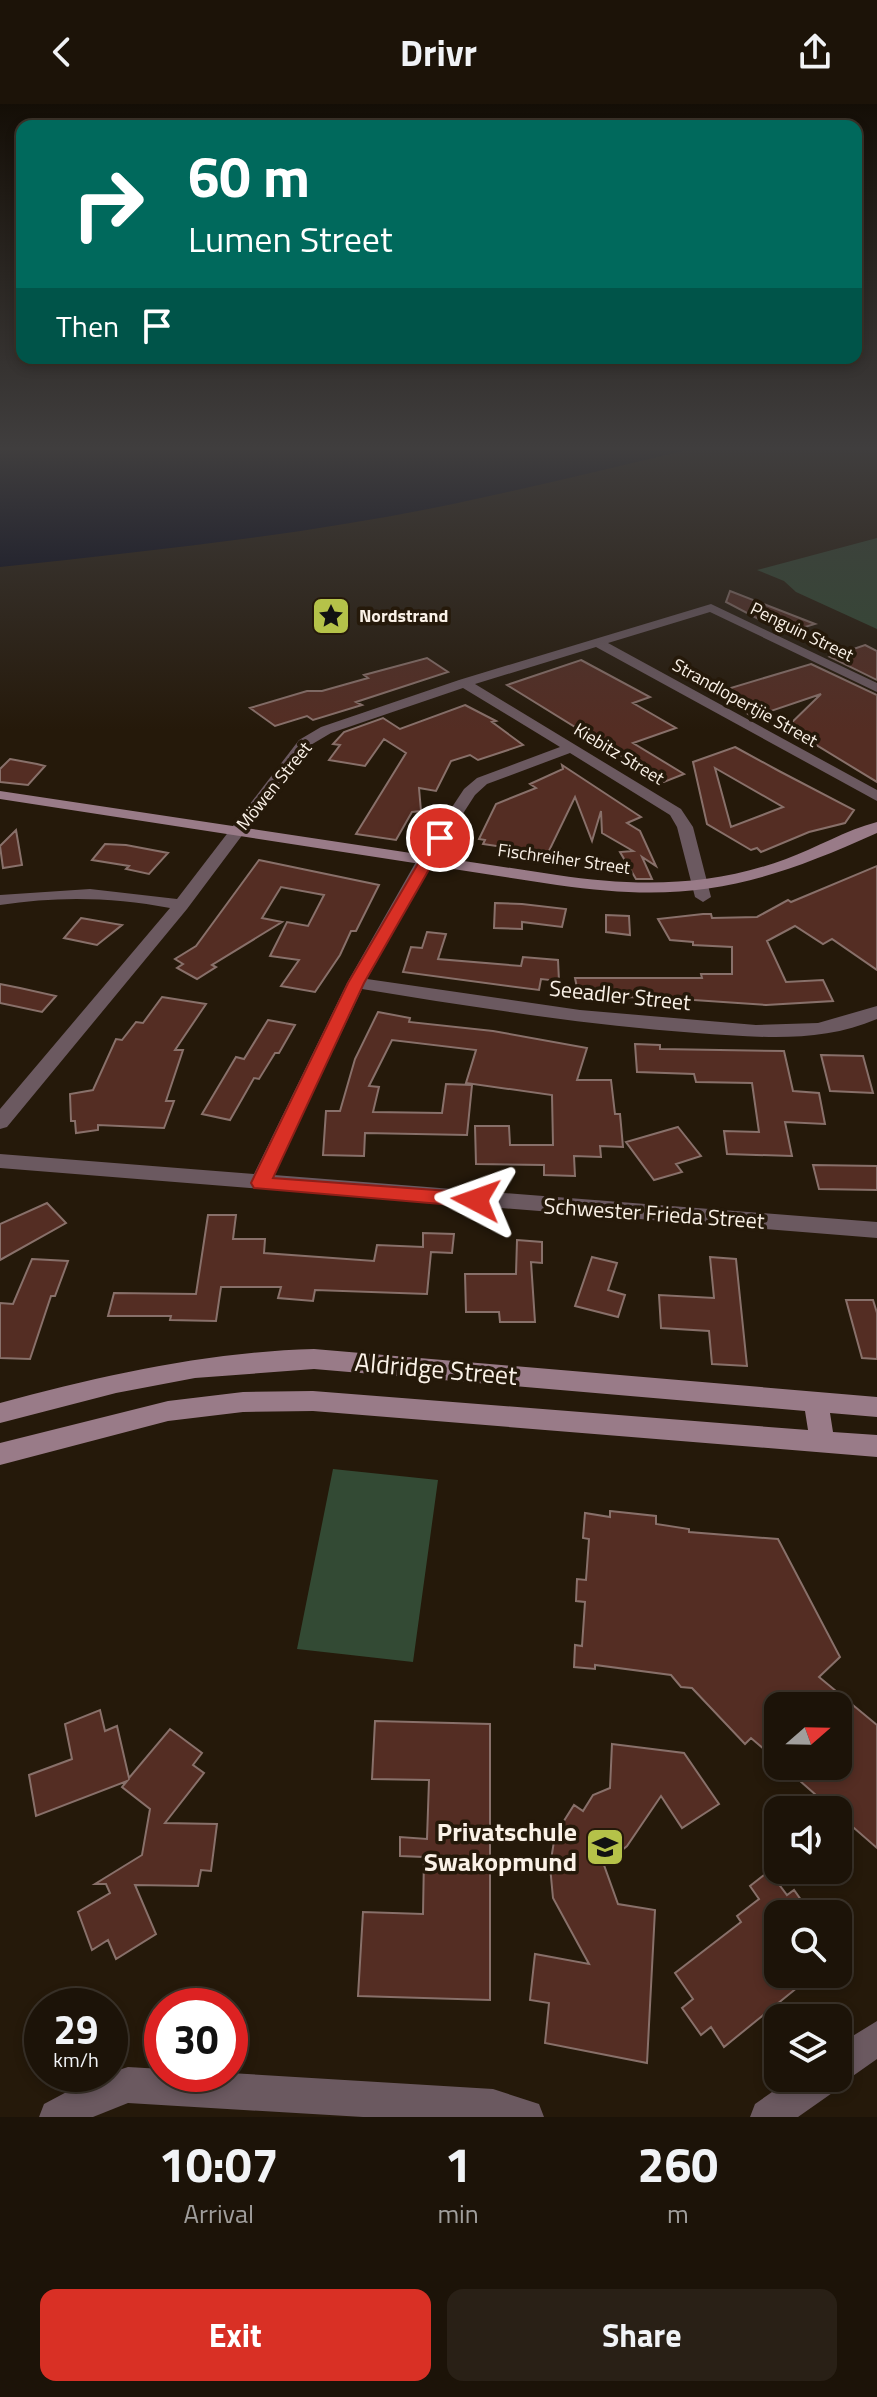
<!DOCTYPE html>
<html lang="en">
<head>
<meta charset="utf-8">
<style>
  body { margin:0; font-family:"Titillium Web",sans-serif; background:#292016; color:#f1f3f6; height:100vh; display:flex; flex-direction:column; font-size:30px; white-space:nowrap }
  * { box-sizing:border-box; margin:0 }
  p { font-size:26px; color:#a09e9c }
  .icon { flex:none; width:44px; height:44px; fill:none; stroke:currentColor; stroke-width:2; stroke-linecap:round; stroke-linejoin:round }
  .map { position:relative; height:2013px; overflow:hidden }
  .details { display:flex; flex-direction:column; background:#1c1308; flex:1 }
  .details>* { flex:none }
  .hud { position:absolute; left:16px; top:16px; width:846px; height:244px; border-radius:16px; box-shadow:0 4px 12px #0003,0 0 0 2px #3a3229; background:#00695c; color:#fff; overflow:hidden }
  .needle { width:52px; rotate:70deg }
  .buttons { position:absolute; left:764px; top:1588px; display:grid; gap:16px }
  .buttons a { display:grid; place-items:center; width:88px; height:88px; border-radius:16px; background:#1c1308; box-shadow:0 4px 12px #0003,0 0 0 2px #3a3229; font-size:40px }
  .speed { position:absolute; left:24px; top:1884px; display:flex; gap:16px; font-size:40px; font-weight:700; text-align:center }
  .speed>* { display:grid; place-content:center; width:104px; height:104px; border-radius:50%; background:#1c1308; box-shadow:0 4px 12px #0003,0 0 0 2px #3a3229; line-height:1 }
  .speed small { font-size:20px; font-weight:400 }
  .speed .limit { border:12px solid #d22; background:#fff; color:#111 }
  .pin { position:absolute; display:grid; place-items:center; width:68px; height:68px; color:#fff; margin:-34px; border:4px solid #fff; border-radius:50%; box-shadow:0 2px 8px #0007 }
  .me { position:absolute; width:88px; margin:-44px; rotate:274deg; stroke-linejoin:round; filter:drop-shadow(0 0 6px #0008) }
  .turn { display:flex; align-items:center; gap:28px; height:168px; padding:0 40px; font-size:36px }
  .turn .icon { width:104px; height:104px; stroke-width:2.5 }
  .turn b { display:block; font-size:56px; line-height:68px }
  .then { display:flex; align-items:center; height:76px; padding:0 40px; background:#0003; gap:16px; font-size:30px }
  .eta { display:flex; justify-content:space-evenly; align-items:center; height:136px; text-align:center }
  .eta b { font-size:48px; font-weight:700; line-height:56px }
  .action { display:flex; gap:16px; margin-top:auto; padding:16px 40px }
  .action a { flex:1; height:92px; border-radius:16px; background:#d93025; color:#fff; font-size:32px; font-weight:700; line-height:92px; text-align:center }
  .action a+a { background:#292016; color:#f1f3f6 }
  header { display:flex; justify-content:space-between; align-items:center; height:104px; padding:0 40px; background:#1c1308; font-size:36px; font-weight:700 }
  .map>svg:first-child { display:block }
  .green { fill:#334a34 }
  .water { fill:#00031b }
  .building { fill:#542d23; stroke:#88706a; stroke-width:2; fill-rule:evenodd }
  .lines { fill:none; stroke-linecap:round; stroke-linejoin:round }
  .street { fill:#6b5960; fill-rule:evenodd }
  .secondary { fill:#997b88; fill-rule:evenodd }
  .route { fill:#d93025; stroke:#8d1f18; stroke-width:2 }
  .labels { text-anchor:middle; stroke-width:7; stroke-linejoin:round; paint-order:stroke }
  .far-poi-label { font-size:18px; font-weight:bold; fill:#faf1e7; stroke:#25190a; text-anchor:start }
  .far-street-label { font-size:18px; fill:#faf1e7; stroke:#25190a }
  .street-label { font-size:22px; fill:#faf1e7; stroke:#25190a }
  .near-street-label { font-size:26px; fill:#faf1e7; stroke:#25190a }
  .near-poi-label { font-size:26px; font-weight:bold; fill:#faf1e7; stroke:#25190a; text-anchor:end }
</style>
</head>
<body>
<header><svg class="icon" aria-label="back" viewBox="0 0 24 24"><path d="M15 5l-7 7 7 7"/></svg>Drivr<svg class="icon" aria-label="share" viewBox="0 0 24 24"><path d="M12 15V3M7 8l5-5 5 5M5 13v7h14v-7"/></svg></header>
<div class="map">
<svg width="877" height="2013" viewBox="0 0 877 2013">
  <rect width="100%" height="100%" fill="#25190a"/>
  <path class="green" d="M877,434V525L796,488L784,477L757,466Z
    M333,1365L438,1376L413,1558L297,1545Z"/>
  <path class="water" d="M0,344H696C615,363 534,383 453,400C304,431 151,447 0,463Z"/>
  <path class="building" d="M730,487L815,520L785,529L726,498Z
    M865,541L877,547V576L830,553Z
    M427,554L448,568L356,598L362,601L313,616L307,612L275,622L250,604L307,587H322L368,574L364,571Z
    M581,556L650,593L633,599L676,624L633,639L684,670L664,678L507,581Z
    M811,560L877,591V678L803,633L783,627L821,590L753,613L714,589Z
    M465,601L496,617L492,618L523,641L478,656L470,651L451,657L436,687L419,684L421,707L412,708L396,736L356,730L406,649L384,635L365,662L329,656L340,641L333,640L344,628L383,614L400,625Z
    M735,643L779,667L854,706L845,719L809,728L761,748L757,744L751,746L707,720L693,658ZM715,664L783,703L731,723Z
    M10,655L37,660L45,662L28,681L0,678V665Z
    M562,661L641,713L627,719L640,727L656,762L642,753L652,775H636L620,748L633,747L602,729L601,707L592,737L575,693L547,751L514,749L516,745L483,740L485,736L479,735L496,700L536,684L530,680L563,665Z
    M16,726L22,761L3,764L0,742Z
    M105,740L126,741L168,749L149,770L126,765L129,762L92,756Z
    M259,756L379,781L356,827H351L340,851L315,888L281,882L299,856L270,852L287,818L308,822L324,791L281,783L262,814L282,818L212,861L216,863L197,875L177,864L183,860L175,855L196,842Z
    M877,762V866L832,835L823,840L795,822L767,837L786,878L823,876L833,897L766,901L649,893L579,894L575,874H702L701,870H732V843L693,841V838L670,836L658,815L703,810H711L712,814L757,813L788,796L791,798Z
    M495,799L522,800L566,805L562,823L522,818V825L494,824Z
    M606,811L629,812L630,831L606,828Z
    M81,814L122,821L97,841L64,834Z
    M427,828L446,830L438,855L521,862L523,853L558,856L559,877L541,875L539,886L403,868L411,843L422,844Z
    M0,880L20,884L56,892L42,908L0,899Z
    M162,893L206,900L175,946H183L166,997H174L164,1024L98,1021V1026L76,1029L75,1017H71L70,990L93,986L116,935L122,936L136,918L143,919Z
    M378,908L410,914L409,918L493,927L587,944L577,976H611L615,1010H620L623,1043L600,1042L601,1053L574,1052L575,1072L544,1071V1061L476,1060L475,1022H509L510,1041H553L552,991L466,979L476,946L392,936L369,982L379,983L373,1008L442,1009L446,980L472,981L467,1031L365,1029L364,1052L323,1051L326,1007H340L355,955Z
    M268,916L295,921L279,949H275L259,975L254,974L230,1016L202,1010L236,953L244,955Z
    M635,940L660,941V945L784,947L793,987L819,989L825,1020L785,1018L792,1052L727,1050L724,1027L759,1028L752,979L696,978L694,970L637,968Z
    M821,951L863,952L873,989L830,987Z
    M678,1023L701,1052L676,1060L682,1068L654,1076L626,1038Z
    M813,1061L877,1062V1086L819,1085Z
    M47,1099L66,1119L0,1156V1120Z
    M208,1111H236L233,1135H265L264,1149L374,1157L377,1141L423,1143V1129L454,1130L452,1149L431,1148L427,1190L315,1186L313,1197L278,1194L281,1183H221L216,1217L170,1216L171,1212H108L114,1189L196,1190Z
    M517,1136L542,1138V1159L531,1158L535,1218H500L499,1208H466L465,1170H516Z
    M592,1153L617,1159L608,1186L625,1191L618,1213L575,1202Z
    M710,1153L736,1155L747,1262L712,1260L709,1227L661,1224L659,1191L714,1194Z
    M32,1155L68,1157L55,1192H51L30,1255L0,1254V1199L13,1200Z
    M846,1196H873L877,1209V1255L862,1254Z
    M610,1407L656,1412V1420L689,1425V1428L778,1435L840,1553L819,1573L877,1621V1744L838,1710V1706H833L783,1662H838V1602H778V1657L751,1634L745,1640L692,1584L681,1583L671,1571L595,1561V1565L574,1563L575,1541L582,1542L585,1498L576,1497L577,1475L586,1476L589,1435L583,1434L585,1409L610,1413Z
    M100,1606L105,1627L117,1622L129,1674L170,1625L202,1649L193,1661L204,1669L165,1719L217,1720L211,1767L201,1766L198,1782L135,1781L156,1830L116,1855L108,1836L92,1846L78,1808L110,1789L106,1780H95L142,1751L150,1705L122,1683L127,1677L36,1712L29,1671L72,1655L65,1620Z
    M375,1617L490,1620V1896L358,1892L363,1808L423,1810L424,1753L400,1752V1733L427,1735L429,1676L372,1675Z
    M612,1640L684,1649L719,1700L682,1724L661,1692L627,1742L604,1761L618,1800L655,1806L647,1959L545,1939L549,1899L530,1896L535,1850L589,1860L553,1794L550,1762L555,1731L574,1701L583,1707L593,1691L610,1684Z
    M769,1767L787,1791L794,1786L811,1810H778V1870H814L724,1943L711,1923L701,1931L682,1904L693,1895L675,1869L741,1818L737,1812L759,1795L750,1782Z"/>
  <g class="lines">
    <path class="street" d="M711,500L877,579V588L710,508L608,539L877,686V697L596,543L475,580L681,705L693,723L711,793L703,798L695,793L677,723L670,711L570,649L487,680L475,691L433,756L367,875L580,906L756,921L818,919L877,902V915C819,940 757,933 696,929C584,921 473,903 362,885L274,1071L877,1118V1134L0,1064V1050L254,1070L347,879L417,756L464,685L477,674L560,643L463,584L331,629L309,642L187,805L7,1023L0,1025V1005L170,804C113,793 57,792 0,801V791L90,785L177,795L299,636L321,623L459,576Z
      M877,1917V1955L850,1974L837,1979L835,1987L798,2013H750L755,2000L792,1974H838V1941Z
      M128,1963L162,1965V1970L230,1969L493,1985L539,2000L544,2013H363L128,1999L93,2013H39L44,2000L91,1975Z"/>
    <path class="secondary" d="M0,687L557,771C637,783 710,783 786,755C816,744 846,726 877,718V729C757,783 689,800 557,781L0,695Z
      M314,1245L877,1293V1313L830,1309L833,1328L877,1331V1353L313,1307L243,1308L168,1317L0,1361V1339L168,1297L243,1288L313,1287L808,1326L805,1307L314,1265L195,1274L116,1289L0,1319V1299C104,1271 206,1248 314,1245Z"/>
  </g>
  <linearGradient id="sky" x2="0" y2="1"><stop stop-color="#140e06"/><stop offset="0.55" stop-color="#403e3e"/><stop offset="1" stop-color="#403e3e" stop-opacity="0"/></linearGradient>
  <rect width="877" height="626" fill="url(#sky)"/>
  <path class="route" d="M440,729L447,734L364,879L273,1074L476,1089L486,1096L476,1103L254,1084L251,1079L348,879L433,734Z"/>
  <defs>
    <symbol id="sight-square" viewBox="-11 -11 22 22"><rect x="-9" y="-9" width="18" height="18" rx="4" fill="#b5c249" stroke="#25190a"/><path d="M0-6L1.8-2.2L6-1.7L2.9 1.2L3.7 5.4L0 3.3L-3.7 5.4L-2.9 1.2L-6-1.7L-1.8-2.2Z" fill="#111"/></symbol>
    <symbol id="school-square" viewBox="-11 -11 22 22"><rect x="-9" y="-9" width="18" height="18" rx="4" fill="#b5c249" stroke="#25190a"/><path d="M0-5L7-2L0 1L-7-2ZM-4 1L0 2.5L4 1V4Q0 6-4 4Z" fill="#111"/></symbol>
  </defs>
  <g fill-rule="evenodd">
    <use href="#sight-square" x="309" y="490" width="44" height="44"/>
    <use href="#school-square" x="583" y="1721" width="44" height="44"/>
  </g>
  <g class="labels">
    <g class="far-poi-label">
      <text x="359" y="518">Nordstrand</text>
    </g>
    <g class="far-street-label">
      <text transform="translate(802 528) rotate(26)" y="6">Penguin Street</text>
      <text transform="translate(745 599) rotate(29)" y="6">Strandlopertjie Street</text>
      <text transform="translate(619 650) rotate(31)" y="6">Kiebitz Street</text>
      <text transform="translate(274 682) rotate(-51)" y="6">Möwen Street</text>
      <text transform="translate(564 755) rotate(8)" y="6">Fischreiher Street</text>
    </g>
    <g class="street-label">
      <text transform="translate(620 891) rotate(6)" y="8">Seeadler Street</text>
      <text transform="translate(654 1109) rotate(4)" y="8">Schwester Frieda Street</text>
    </g>
    <g class="near-street-label">
      <text transform="translate(436 1265) rotate(5)" y="9">Aldridge Street</text>
    </g>
    <g class="near-poi-label">
      <text x="577" y="1737">Privatschule<tspan x="577" dy="30">Swakopmund</tspan></text>
    </g>
  </g>
</svg>
<div class="buttons">
<a><svg class="needle" viewBox="-14 -14 28 28"><path d="M0-13l5 13h-10z" fill="#e53935"/><path d="M0 13l5-13h-10z" fill="#a09e9c"/></svg></a>
<a><svg class="icon" aria-label="sound" viewBox="0 0 24 24"><path d="M4 9h4l5-4v14l-5-4H4zM17 9q2 3 0 6"/></svg></a>
<a><svg class="icon" aria-label="search" viewBox="0 0 24 24"><circle cx="10" cy="10" r="6"/><path d="M15 15l6 6"/></svg></a>
<a><svg class="icon" aria-label="layers" viewBox="0 0 24 24"><path d="M12 4l9 5-9 5-9-5zM3 14l9 5 9-5"/></svg></a>
</div>
<div class="speed"><div>29<small>km/h</small></div><div class="limit">30</div></div>
<div class="pin" style="left:440px;top:734px;background:#d93025"><svg class="icon" aria-label="arrive" viewBox="0 0 24 24"><path d="M6 21V4h12l-3 4 3 4H6"/></svg></div>
<svg class="me" style="left:476px;top:1096px" viewBox="-20 -20 40 40"><path d="M0-17L14 15 0 8-14 15z" fill="#d93025" stroke="#fff" stroke-width="4"/></svg>
<div class="hud">
<div class="turn"><svg class="icon" aria-label="right" viewBox="0 0 24 24"><path d="M7 20v-9h11M14 6l5 5-5 5"/></svg><div><b>60 m</b>Lumen Street</div></div>
<div class="then">Then<svg class="icon" aria-label="arrive" viewBox="0 0 24 24"><path d="M6 21V4h12l-3 4 3 4H6"/></svg></div>
</div>
</div>
<section class="details">
<div class="eta">
<div><b>10:07</b><p>Arrival</p></div>
<div><b>1</b><p>min</p></div>
<div><b>260</b><p>m</p></div>
</div>
<div class="action"><a>Exit</a><a>Share</a></div>
</section>
</body>
</html>
